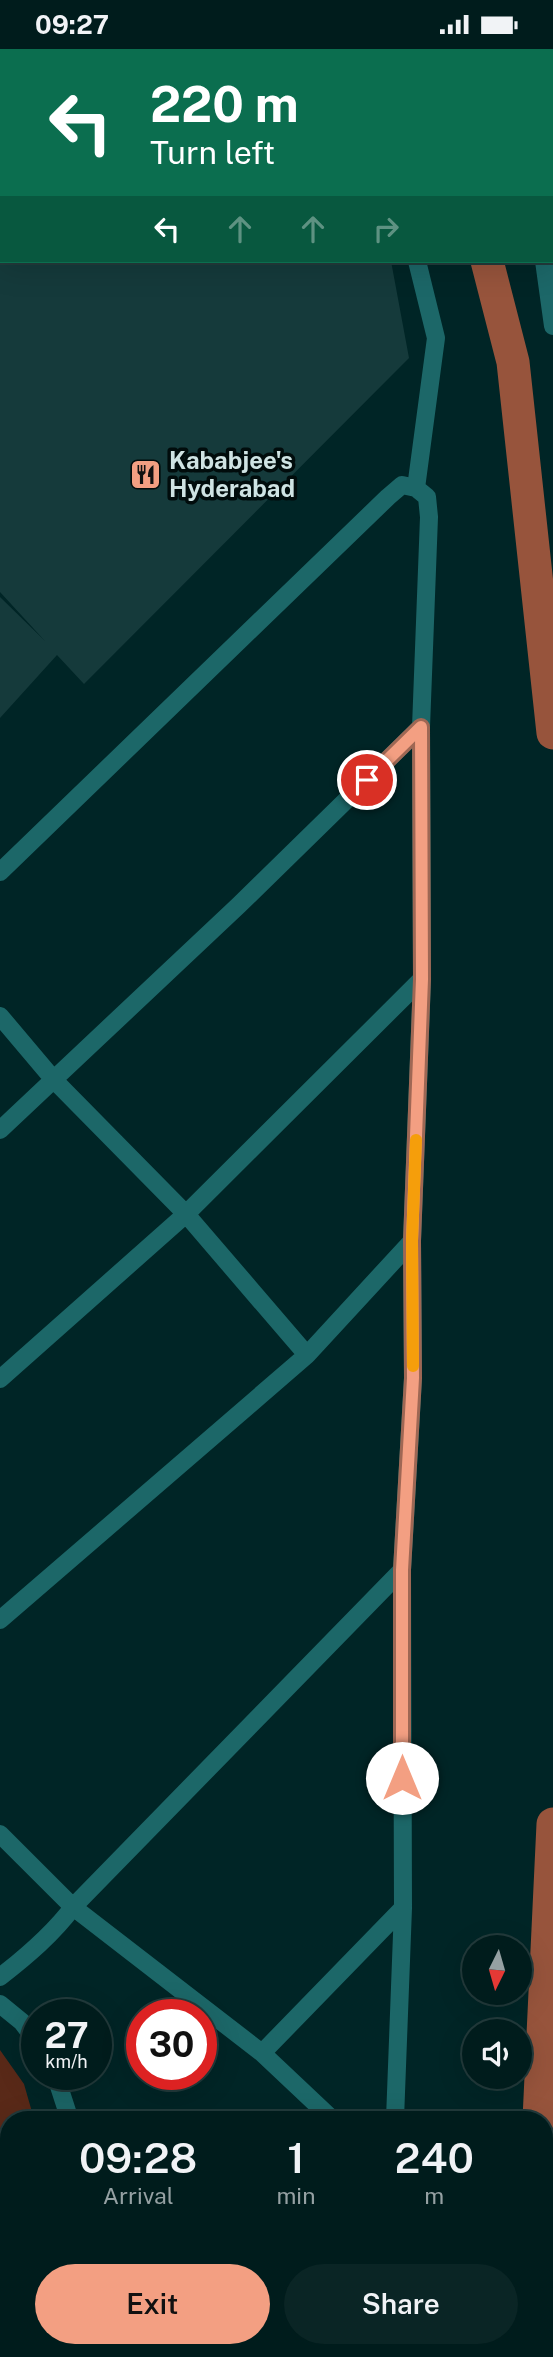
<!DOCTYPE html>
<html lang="en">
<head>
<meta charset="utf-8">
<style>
  body { margin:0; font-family:"Public Sans",sans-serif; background:#0a2525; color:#f1f3f6; height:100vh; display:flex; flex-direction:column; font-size:26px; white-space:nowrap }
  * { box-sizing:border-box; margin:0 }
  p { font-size:23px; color:#95a1a3 }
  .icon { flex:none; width:38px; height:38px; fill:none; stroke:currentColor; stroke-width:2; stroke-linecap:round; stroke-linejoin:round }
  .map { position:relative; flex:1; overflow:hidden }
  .details { position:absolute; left:0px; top:2062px; width:553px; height:247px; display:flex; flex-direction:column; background:#001c1c; border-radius:28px 28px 0 0; box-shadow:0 7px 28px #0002,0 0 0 2px #223a3b }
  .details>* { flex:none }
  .guide { position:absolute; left:0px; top:0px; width:553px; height:214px; box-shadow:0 7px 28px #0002,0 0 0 2px #223a3b; background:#0b6e4f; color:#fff; overflow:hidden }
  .needle { width:46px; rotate:185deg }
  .controls { position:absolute; left:462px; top:1886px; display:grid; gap:14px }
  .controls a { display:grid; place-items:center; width:70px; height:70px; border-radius:50%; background:#001c1c; box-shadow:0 7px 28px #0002,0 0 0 2px #223a3b; font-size:35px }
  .speed { position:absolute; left:21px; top:1950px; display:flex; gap:14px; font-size:35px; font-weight:700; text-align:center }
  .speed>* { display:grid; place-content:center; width:91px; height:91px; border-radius:50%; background:#001c1c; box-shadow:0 7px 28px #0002,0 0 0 2px #223a3b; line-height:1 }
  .speed small { font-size:18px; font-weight:400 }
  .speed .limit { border:10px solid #d22; background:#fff; color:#111 }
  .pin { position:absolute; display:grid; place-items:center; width:60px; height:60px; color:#fff; margin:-30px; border:4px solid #fff; border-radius:50%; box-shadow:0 2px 7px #0007 }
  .me { position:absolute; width:77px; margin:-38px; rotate:0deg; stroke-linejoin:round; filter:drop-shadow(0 0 5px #0008) }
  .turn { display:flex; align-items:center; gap:24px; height:147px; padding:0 35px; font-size:32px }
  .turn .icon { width:91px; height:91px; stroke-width:2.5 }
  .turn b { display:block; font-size:49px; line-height:60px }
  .lanes { display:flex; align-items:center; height:66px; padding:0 35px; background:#0003; justify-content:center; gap:35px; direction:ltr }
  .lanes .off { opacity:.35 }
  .eta { display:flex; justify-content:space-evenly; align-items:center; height:119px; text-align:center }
  .eta b { font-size:42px; font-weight:600; line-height:49px }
  .primary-button { display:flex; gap:14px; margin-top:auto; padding:14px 35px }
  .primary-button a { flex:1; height:80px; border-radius:42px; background:#f39f82; color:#111; font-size:28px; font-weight:600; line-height:80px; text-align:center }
  .primary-button a+a { background:#0a2525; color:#f1f3f6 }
  .status { display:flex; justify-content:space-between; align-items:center; height:49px; padding:0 35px; background:#001c1c; direction:ltr }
  .status svg { height:19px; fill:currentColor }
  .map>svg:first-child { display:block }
  .green { fill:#592918 }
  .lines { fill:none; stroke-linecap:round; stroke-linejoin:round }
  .canal { stroke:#97543c; stroke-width:33 }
  .building { fill:#153a3b }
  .minor { stroke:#1c6768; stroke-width:18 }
  .route-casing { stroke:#9e6754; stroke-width:18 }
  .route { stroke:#f39f82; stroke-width:12 }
  .slow { stroke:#f59e0b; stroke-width:12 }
  .labels { text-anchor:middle; stroke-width:7; stroke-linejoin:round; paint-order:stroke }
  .poi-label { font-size:24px; font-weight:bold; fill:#cfe3e3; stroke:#010c0c; text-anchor:start }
</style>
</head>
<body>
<div class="status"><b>09:27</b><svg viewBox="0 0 49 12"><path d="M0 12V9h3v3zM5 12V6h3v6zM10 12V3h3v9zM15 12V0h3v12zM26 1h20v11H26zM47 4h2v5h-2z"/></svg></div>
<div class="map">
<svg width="553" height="2308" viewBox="0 0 553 2308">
  <rect width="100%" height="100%" fill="#002526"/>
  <path class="green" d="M0,2001L24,2035L34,2070H9V2171L0,2181Z"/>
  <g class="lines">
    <path class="canal" d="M539,2L545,0
      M487,212L513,313L553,684
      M539,2070L553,1775
      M527,2308L528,2300"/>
  </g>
  <path class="building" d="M0,212H391L409,309L84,635L57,606L0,669V548L45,592L0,543Z"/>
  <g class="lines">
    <path class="minor" d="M379,0V2
      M551,76H553
      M544,212L553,277
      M416,439L436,289L417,212
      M0,823L388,448L402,436L416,439L427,448L429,468L421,678L422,930L412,1192L413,1329L402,1521L403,1859L395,2070
      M0,967L54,1031L186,1165L307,1306
      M0,1081L239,856L421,678
      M0,1330L186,1165L422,930
      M0,1571L307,1306L412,1192
      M0,1785L73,1858L262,2004L403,1859
      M0,1928C27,1907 53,1885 73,1858L402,1521
      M0,1955L22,1973L37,1993
      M262,2004L332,2070
      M55,2025L67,2062V2070
      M0,2221L9,2211
      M0,2241L9,2249
      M65,2300L75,2308
      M206,2300L215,2308
      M388,2308L389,2300"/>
  </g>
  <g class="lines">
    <defs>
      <path id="route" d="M367,731L421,678L422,930L412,1192L413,1329L402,1521V1729"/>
    </defs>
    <use href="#route" class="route-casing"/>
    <use href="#route" class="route"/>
    <path class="slow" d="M413,1317L412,1192L416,1091"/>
  </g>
  <defs>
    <symbol id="restaurant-square" viewBox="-11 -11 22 22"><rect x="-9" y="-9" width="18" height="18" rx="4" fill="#f39f82" stroke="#010c0c"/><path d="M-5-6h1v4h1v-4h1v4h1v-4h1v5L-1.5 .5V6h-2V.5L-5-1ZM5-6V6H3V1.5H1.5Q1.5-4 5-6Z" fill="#111"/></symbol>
  </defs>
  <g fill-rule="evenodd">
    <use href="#restaurant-square" x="128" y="408" width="35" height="35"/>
  </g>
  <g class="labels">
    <g class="poi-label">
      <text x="169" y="420">Kababjee's<tspan x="169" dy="28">Hyderabad</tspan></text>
    </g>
  </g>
</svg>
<div class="controls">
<a><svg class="needle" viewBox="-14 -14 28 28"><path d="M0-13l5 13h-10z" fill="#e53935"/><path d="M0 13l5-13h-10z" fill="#95a1a3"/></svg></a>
<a><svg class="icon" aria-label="sound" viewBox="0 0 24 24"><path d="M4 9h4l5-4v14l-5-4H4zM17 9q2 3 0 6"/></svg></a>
</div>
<div class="speed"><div>27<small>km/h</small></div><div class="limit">30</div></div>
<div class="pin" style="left:367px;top:731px;background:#d93025"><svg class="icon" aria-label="arrive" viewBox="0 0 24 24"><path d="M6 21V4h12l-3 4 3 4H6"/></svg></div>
<svg class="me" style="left:402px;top:1729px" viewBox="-20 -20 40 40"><circle r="19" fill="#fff"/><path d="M0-13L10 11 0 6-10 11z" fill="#f39f82"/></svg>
<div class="guide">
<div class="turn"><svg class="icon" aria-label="left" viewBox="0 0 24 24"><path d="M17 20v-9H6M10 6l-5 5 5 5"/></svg><div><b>220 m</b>Turn left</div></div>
<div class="lanes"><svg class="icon" aria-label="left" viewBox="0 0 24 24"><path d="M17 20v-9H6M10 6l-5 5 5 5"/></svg><svg class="icon off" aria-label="ahead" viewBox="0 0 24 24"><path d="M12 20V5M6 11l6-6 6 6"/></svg><svg class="icon off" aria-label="ahead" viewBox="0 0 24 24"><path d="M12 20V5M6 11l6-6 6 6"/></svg><svg class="icon off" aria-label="right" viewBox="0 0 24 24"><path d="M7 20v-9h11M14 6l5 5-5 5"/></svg></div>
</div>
<section class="details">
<div class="eta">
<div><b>09:28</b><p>Arrival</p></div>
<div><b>1</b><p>min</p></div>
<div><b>240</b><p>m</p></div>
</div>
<div class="primary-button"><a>Exit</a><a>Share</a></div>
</section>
</div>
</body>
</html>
